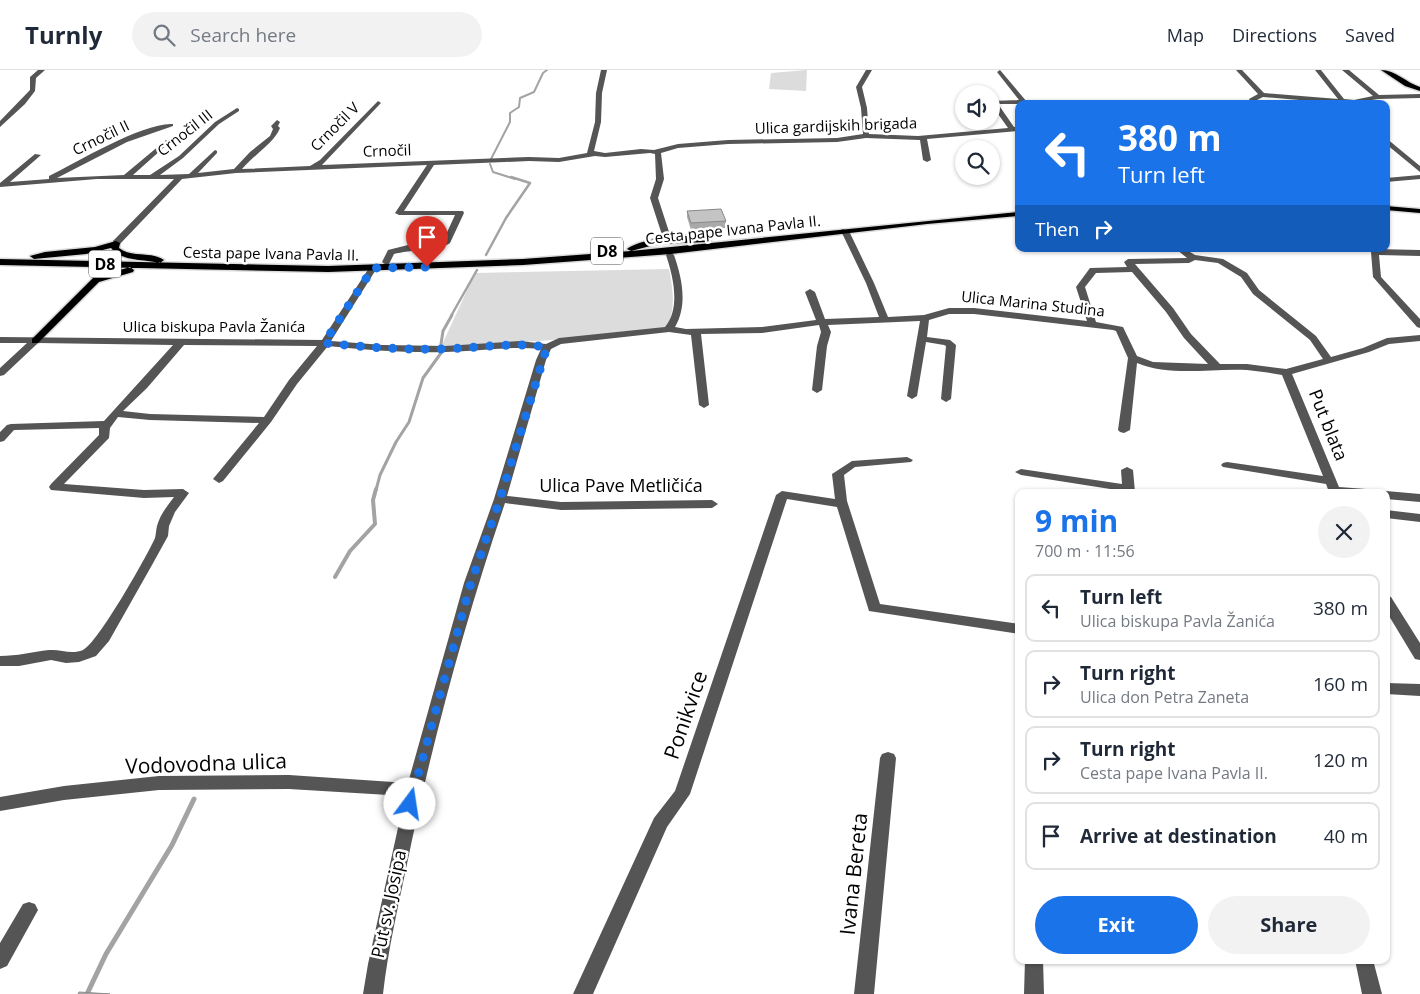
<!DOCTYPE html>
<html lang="en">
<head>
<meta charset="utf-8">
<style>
  body { margin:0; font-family:"Open Sans",sans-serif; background:#f2f2f3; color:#1f2937; height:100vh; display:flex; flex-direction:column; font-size:19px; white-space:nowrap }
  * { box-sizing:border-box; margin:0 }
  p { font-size:16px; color:#747a83 }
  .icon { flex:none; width:28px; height:28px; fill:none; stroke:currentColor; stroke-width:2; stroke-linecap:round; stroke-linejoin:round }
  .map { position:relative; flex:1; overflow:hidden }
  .panel { position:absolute; left:1015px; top:419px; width:375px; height:475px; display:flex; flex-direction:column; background:#fff; border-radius:10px; box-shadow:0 1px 4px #0004 }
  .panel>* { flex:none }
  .guide { position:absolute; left:1015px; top:30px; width:375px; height:152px; border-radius:10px; box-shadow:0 1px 4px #0004; background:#1a73e8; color:#fff; overflow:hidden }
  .controls { position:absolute; left:955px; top:15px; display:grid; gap:10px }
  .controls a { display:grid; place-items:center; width:45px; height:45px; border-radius:50%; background:#fff; box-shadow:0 1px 4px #0004; font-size:25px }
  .pin { position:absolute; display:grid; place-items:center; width:42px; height:42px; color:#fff; margin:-51px -21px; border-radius:50% 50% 50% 0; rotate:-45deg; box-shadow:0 0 5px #0007 }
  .pin .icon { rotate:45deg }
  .me { position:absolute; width:55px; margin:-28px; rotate:14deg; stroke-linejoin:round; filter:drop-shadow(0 0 4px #0008) }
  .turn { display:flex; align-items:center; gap:18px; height:105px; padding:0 20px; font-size:22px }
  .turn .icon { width:65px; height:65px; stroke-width:2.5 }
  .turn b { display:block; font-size:35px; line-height:42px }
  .then { display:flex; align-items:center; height:48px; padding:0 20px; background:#0003; gap:10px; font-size:19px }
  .round { display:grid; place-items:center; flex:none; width:52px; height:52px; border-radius:26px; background:#f2f2f3 }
  .summary { display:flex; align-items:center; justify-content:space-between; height:85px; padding:0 20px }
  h1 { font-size:30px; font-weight:700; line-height:38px; color:#1a73e8 }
  .cta { display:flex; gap:10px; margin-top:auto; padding:10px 20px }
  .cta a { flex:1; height:58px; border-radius:30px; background:#1a73e8; color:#fff; font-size:20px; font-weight:700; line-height:58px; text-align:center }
  .cta a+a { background:#f2f2f3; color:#1f2937 }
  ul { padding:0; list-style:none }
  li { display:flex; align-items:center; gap:15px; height:68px; margin:0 10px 8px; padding:0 10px; border:2px solid #e0e1e3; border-radius:10px }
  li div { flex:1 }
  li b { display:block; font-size:19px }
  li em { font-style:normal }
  header { display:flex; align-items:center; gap:30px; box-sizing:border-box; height:70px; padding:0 25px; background:#fff; border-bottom:1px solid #e0e1e3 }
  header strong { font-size:24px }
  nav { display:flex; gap:28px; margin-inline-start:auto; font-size:18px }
  .search { width:350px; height:45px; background:#f2f2f3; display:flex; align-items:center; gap:12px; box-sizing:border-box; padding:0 18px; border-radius:28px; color:#747a83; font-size:19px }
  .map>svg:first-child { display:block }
  .green { fill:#dcdcdc }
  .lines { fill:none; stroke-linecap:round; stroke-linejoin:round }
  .stream-far4 { stroke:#a3a3a3; stroke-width:2 }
  .stream-far3 { stroke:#a3a3a3; stroke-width:2.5 }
  .stream-far2 { stroke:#a3a3a3; stroke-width:3 }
  .stream-far1 { stroke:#a3a3a3; stroke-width:4 }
  .stream { stroke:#a3a3a3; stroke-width:5 }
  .major-casing { stroke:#dbdbdb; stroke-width:3 }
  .minor { fill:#555; fill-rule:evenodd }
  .major { fill:#000; fill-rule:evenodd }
  .wall { fill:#a9a9a9 }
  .building { fill:#c4c4c4; stroke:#898989 }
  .route { stroke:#1a73e8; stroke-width:9; stroke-dasharray:0 16.2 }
  .labels { text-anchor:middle; stroke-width:5; stroke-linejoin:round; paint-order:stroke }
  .far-street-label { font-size:15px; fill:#000; stroke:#fff }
  .shield { fill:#fff; stroke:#4c4c4c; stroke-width:1 }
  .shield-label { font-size:16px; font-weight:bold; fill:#000 }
  .street-label { font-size:18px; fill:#000; stroke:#fff }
  .near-street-label { font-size:21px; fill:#000; stroke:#fff }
</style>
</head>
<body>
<header>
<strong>Turnly</strong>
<div class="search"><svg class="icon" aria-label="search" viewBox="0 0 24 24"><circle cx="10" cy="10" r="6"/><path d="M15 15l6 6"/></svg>Search here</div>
<nav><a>Map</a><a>Directions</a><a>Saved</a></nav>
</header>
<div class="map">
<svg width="1420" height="924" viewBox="0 0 1420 924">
  <rect width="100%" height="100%" fill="#fff"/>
  <path class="green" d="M807,0L806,21L769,19L771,3Z
    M669,199C673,219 676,238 667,257L650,262L539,271L441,277L475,203Z"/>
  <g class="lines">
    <path class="stream-far4" d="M490,91L510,52V43L519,37L520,28L534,22L543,3L547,0
      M490,94L493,102L515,109"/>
    <path class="stream-far3" d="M486,185L506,148L530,113L511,107
      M451,246L477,200"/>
    <path class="stream-far2" d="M441,274L443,261L452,245
      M376,420L380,405L396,372L409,352L423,308L441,283"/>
    <path class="stream-far1" d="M335,507L350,481L375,454L373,430L376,419"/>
    <path class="stream" d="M87,924L106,884L172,775L194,729"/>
    <defs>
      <path id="major" d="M1381,0C1395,0 1407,13 1420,17V21L1405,16Z
        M1386,136L1420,139V143L1386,140Z
        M1019,142V146L927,154L671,184L523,195L328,202L0,195V189L328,196L523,189L631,181L627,179C639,168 698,161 711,170L707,172L658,174L631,181Z
        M116,171L120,173L119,178C132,188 151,181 164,190L160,193C144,189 122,192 111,178L86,184L34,189L30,186L45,182L95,177Z
        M130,197L134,200L133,202L99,212L38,273H32V269L93,208Z"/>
    </defs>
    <use href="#major" class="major-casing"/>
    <path class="minor" d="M38,0H45L36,8L35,21L25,34L0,57V51L30,20V7Z
      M601,0H607L602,23L601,52L594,81L605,83L641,79L654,80L678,74L728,70L837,68L863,64L861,38L856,17L866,0H872L862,17L867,38L869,64L918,66L1008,58L991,34V31L1019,30L997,2L1000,0L1027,32L1024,34H998L1014,57H1019V61L927,69L931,90L927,92L923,90L920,70L866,68L837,72L728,74L678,78L661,83L664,109L658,128L672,171L668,173L664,171L650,128L656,109L655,84L650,83L605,87L595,86L559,92L529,91L434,95L404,141H463L464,143L450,173C441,180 409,180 394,184L389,194L386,195L382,192L388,180L412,174H437L443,171L455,145H399L395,143L427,95L236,103L182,109L119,175H113V171L174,109H97L0,117V113L35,84L41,85L10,112L49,109V106C77,92 144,52 173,54V56L127,72L57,108L124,105L166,70H170V72L133,105H150L179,86L215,52L237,38L239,39V41L219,54L183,88L160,105L189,104L215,80L217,81V83L198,103L234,99L250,82L270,66L273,59L271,56L277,50L280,52L278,56L280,58C274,73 254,85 242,99L310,96L320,90L378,31L381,33L380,34L322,95L529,87L559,88L587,83L595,52L596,23Z
      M1236,0H1242L1264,23L1338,29L1315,0H1321L1344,29L1354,30L1373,26L1342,0H1349L1379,25L1420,24V28L1378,29L1347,34L1263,27L1255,31L1257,34H1251L1249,29L1258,24Z
      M1386,68L1420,96V102L1386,74Z
      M1420,105V109L1386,112V108Z
      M842,159L849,161L874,213L888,247L924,245L949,238H974L1087,251L1076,217L1090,198L1127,197L1124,192L1128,189L1187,188L1176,179H1185L1195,185L1223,189L1247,203L1259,220L1316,266L1331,287L1363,278L1387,268L1420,265V271L1389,274L1369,282L1292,304L1339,417L1366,419L1368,422H1329L1326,414L1223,397L1221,395L1223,393L1227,392L1323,406L1282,305C1270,303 1258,301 1247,300C1211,298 1171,307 1137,293L1130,360L1124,363L1120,362L1118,360L1128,288L1116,261L1113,260L974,244H949L929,250L927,267L950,270L956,275L951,329L946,332L941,329L946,276L944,275L926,272L917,326L912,329L907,326L920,251L828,255L831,262L827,276L822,320L817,323L812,320L817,276L821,262L819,255L762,263L701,264L709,335L704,338L699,335L691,265L669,262L561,274L551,279L546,290L507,426L561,432L712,430L718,434L712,438L561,440L505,433C465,551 432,672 407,794C398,837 388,880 383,924H363L368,894L405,726L289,719L159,720L64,730L0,741V727L64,716L159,706L289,705L408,713L464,513L494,429L536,290L541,279C509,276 478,281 446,282C406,283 367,280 328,276L297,314L271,352L223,411L219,413L213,409L259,353L150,350L118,347L110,358L109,368L64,414L144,420L183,419L189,423L175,442L169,456L168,466L152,495L109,571L96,586L79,592L66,593L51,590L19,596H0V586C17,586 32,582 49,580C61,579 71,585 83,580C98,573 147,486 155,468C156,464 156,460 157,456C160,445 167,436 174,427L144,428L51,420L49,417L51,414L99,365V358L14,360L4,371L0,372V362L7,355L11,354L104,351L173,275L38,273L4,305L0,306V298L27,273H0V267L322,270L369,198L373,195L377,198L331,271L383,275L445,276L520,271L546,274L559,268L665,257C681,238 673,206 666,185L670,182L674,185C682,208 688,235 675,257L686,259L762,257L816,250L805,222L810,219L815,222L825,249L879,247L866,213L841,161ZM1195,190L1218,193L1241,207L1253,224L1310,270L1323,289L1286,299L1247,294H1220L1191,264L1173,238L1135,194L1189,193ZM1132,202L1166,242L1184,268L1208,294L1153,292L1137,286L1123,257L1096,252L1085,217L1096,203ZM184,275L317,276L289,310L264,347L150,344L123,341L147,318Z
      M1375,179L1420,180V186L1379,185L1381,207L1420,249V258L1417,257L1373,207L1371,182Z
      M907,387L913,390L911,392L855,397L844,405L847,431L880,534L1019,554V564L869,541L837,437L787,429L690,724L667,757L593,924H573L654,748L675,721L776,425L782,421L835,429L832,404L852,391Z
      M1127,397L1133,400L1135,422H1123V421L1021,405L1015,402L1021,399L1122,414L1121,400Z
      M1386,421L1420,424V432L1386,429V422H1382Z
      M1386,440L1420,444V452L1386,448Z
      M1386,525L1391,527L1420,573V590L1415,589L1386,541Z
      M1386,613L1420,614V626L1386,624Z
      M888,682L894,684L896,688L874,924H854L880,688L882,684Z
      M29,832L35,834L38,840L7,896L0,899V873L23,834Z
      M1025,890H1043L1044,924H1024Z
      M1355,890H1373L1382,924H1362Z"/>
    <use href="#major" class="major"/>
  </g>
  <path class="wall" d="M687,141L726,151V158L691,160L687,147Z"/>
  <path class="building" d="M721,139L726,151L691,153L687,141Z
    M79,922L110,924H78Z"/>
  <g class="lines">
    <path class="route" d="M410,734L471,513L500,429L547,277C512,272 478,278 443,279C403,280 364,277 324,273L373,198L427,197"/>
  </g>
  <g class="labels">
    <g class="far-street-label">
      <text transform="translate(836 56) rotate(-2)" y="5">Ulica gardijskih brigada</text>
      <text transform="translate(335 57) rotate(-45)" y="5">Crnočil V</text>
      <text transform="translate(185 63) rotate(-38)" y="5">Crnočil III</text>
      <text transform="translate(101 68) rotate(-26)" y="5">Crnočil II</text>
      <text transform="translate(387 81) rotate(-2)" y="5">Crnočil</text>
      <text transform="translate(733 160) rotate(-6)" y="5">Cesta pape Ivana Pavla II.</text>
      <text transform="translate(271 184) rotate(1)" y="5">Cesta pape Ivana Pavla II.</text>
      <text transform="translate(1033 234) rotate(6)" y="5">Ulica Marina Studina</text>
      <text x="214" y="262">Ulica biskupa Pavla Žanića</text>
    </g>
    <g class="shield">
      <rect x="591" y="167.5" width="32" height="27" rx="4"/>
      <rect x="89" y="180.5" width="32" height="27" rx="4"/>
    </g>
    <g class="shield-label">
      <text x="607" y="187">D8</text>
      <text x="105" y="200">D8</text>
    </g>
    <g class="street-label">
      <text transform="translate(1328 355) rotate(68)" y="6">Put blata</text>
      <text x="621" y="422">Ulica Pave Metličića</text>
      <text transform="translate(389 834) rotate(-78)" y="6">Put sv. Josipa</text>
    </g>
    <g class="near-street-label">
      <text transform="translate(686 645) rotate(-71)" y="7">Ponikvice</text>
      <text transform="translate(206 694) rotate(-2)" y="7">Vodovodna ulica</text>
      <text transform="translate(854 804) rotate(-84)" y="7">Ivana Bereta</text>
    </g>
  </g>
</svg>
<div class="controls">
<a><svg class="icon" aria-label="sound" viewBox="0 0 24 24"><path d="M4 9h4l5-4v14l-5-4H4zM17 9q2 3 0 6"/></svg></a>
<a><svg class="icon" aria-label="search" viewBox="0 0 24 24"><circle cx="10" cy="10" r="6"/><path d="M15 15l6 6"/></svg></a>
</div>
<div class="pin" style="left:427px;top:197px;background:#d93025"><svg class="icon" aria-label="arrive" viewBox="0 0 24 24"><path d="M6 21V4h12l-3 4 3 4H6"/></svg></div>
<svg class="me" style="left:410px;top:734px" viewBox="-20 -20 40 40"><circle r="19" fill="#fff"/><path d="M0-13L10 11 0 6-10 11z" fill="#1a73e8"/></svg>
<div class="guide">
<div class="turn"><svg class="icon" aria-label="left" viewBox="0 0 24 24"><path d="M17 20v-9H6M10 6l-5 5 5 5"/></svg><div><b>380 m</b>Turn left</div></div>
<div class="then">Then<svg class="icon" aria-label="right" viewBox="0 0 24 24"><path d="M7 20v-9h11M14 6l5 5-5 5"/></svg></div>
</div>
<section class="panel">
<div class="summary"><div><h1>9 min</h1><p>700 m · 11:56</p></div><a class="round"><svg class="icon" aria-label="close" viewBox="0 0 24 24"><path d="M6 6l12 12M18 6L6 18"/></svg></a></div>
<ul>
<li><svg class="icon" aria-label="left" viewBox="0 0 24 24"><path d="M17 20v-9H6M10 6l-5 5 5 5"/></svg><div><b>Turn left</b><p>Ulica biskupa Pavla Žanića</p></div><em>380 m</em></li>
<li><svg class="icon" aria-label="right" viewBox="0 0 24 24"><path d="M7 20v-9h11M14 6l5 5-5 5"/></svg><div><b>Turn right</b><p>Ulica don Petra Zaneta</p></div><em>160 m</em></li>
<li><svg class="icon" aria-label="right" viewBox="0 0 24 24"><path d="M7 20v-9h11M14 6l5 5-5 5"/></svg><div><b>Turn right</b><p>Cesta pape Ivana Pavla II.</p></div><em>120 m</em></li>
<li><svg class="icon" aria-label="arrive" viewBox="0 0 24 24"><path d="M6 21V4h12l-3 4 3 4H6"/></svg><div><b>Arrive at destination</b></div><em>40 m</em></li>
</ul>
<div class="cta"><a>Exit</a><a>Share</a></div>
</section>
</div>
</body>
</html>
